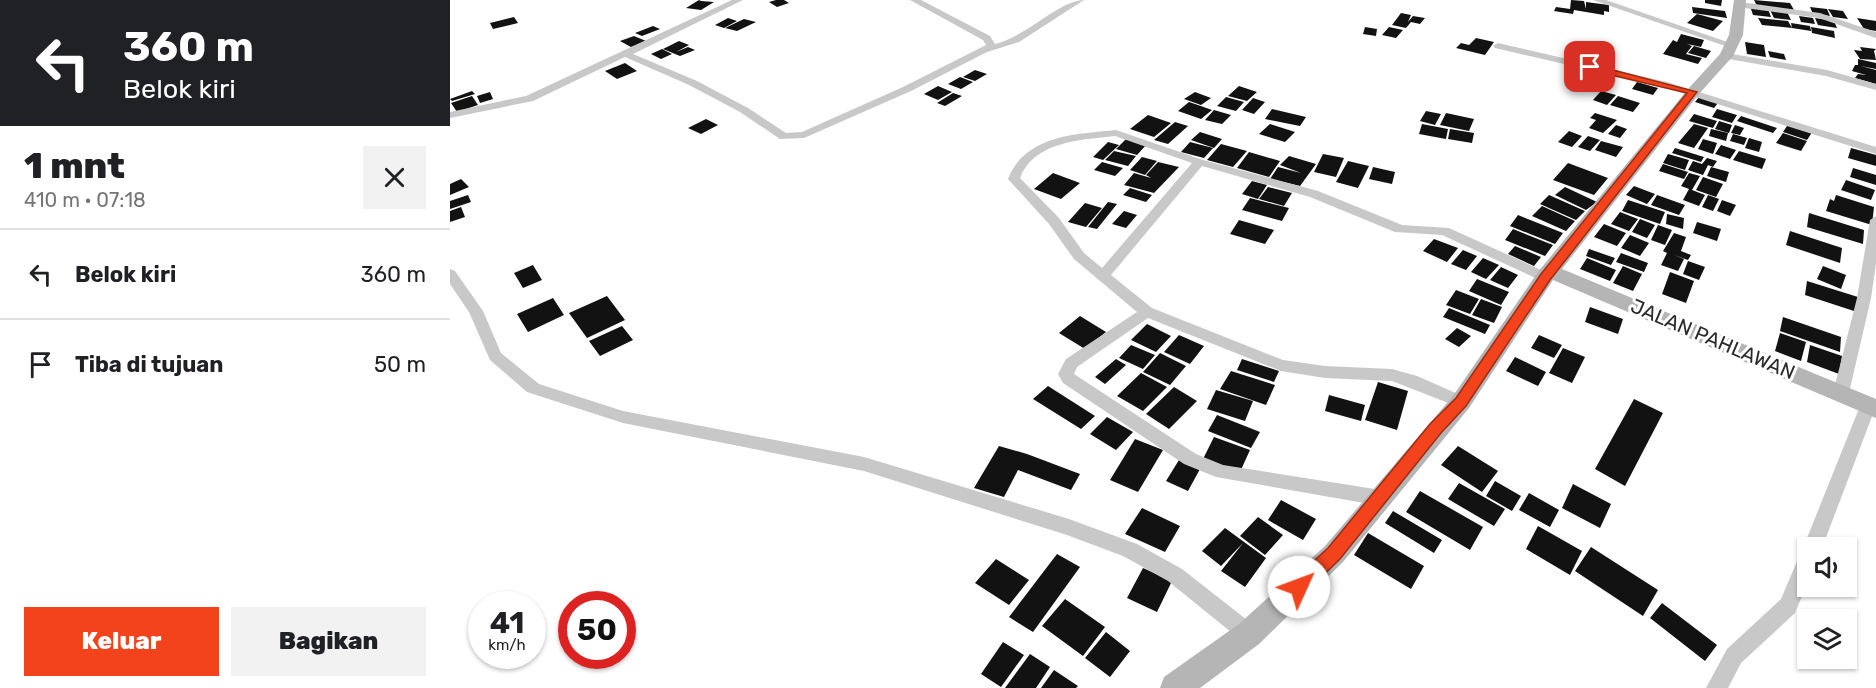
<!DOCTYPE html>
<html lang="id">
<head>
<meta charset="utf-8">
<style>
  body { margin:0; font-family:Rubik,sans-serif; background:#f2f2f2; color:#202124; height:100vh; display:flex; flex-direction:column; font-size:22px; white-space:nowrap }
  * { box-sizing:border-box; margin:0 }
  p { font-size:20px; color:#757577 }
  .icon { flex:none; width:33px; height:33px; fill:none; stroke:currentColor; stroke-width:2; stroke-linecap:round; stroke-linejoin:round }
  .map { position:relative; flex:1; overflow:hidden }
  .panel { display:flex; flex-direction:column; background:#fff; width:450px }
  .panel>* { flex:none }
  .banner { background:#202124; color:#fff; overflow:hidden }
  .buttons { position:absolute; left:1347px; top:537px; display:grid; gap:12px }
  .buttons a { display:grid; place-items:center; width:60px; height:60px; border-radius:0px; background:#fff; box-shadow:0 2px 4px #0004; font-size:30px }
  .speed { position:absolute; left:18px; top:591px; display:flex; gap:12px; font-size:30px; font-weight:700; text-align:center }
  .speed>* { display:grid; place-content:center; width:78px; height:78px; border-radius:50%; background:#fff; box-shadow:0 2px 4px #0004; line-height:1 }
  .speed small { font-size:15px; font-weight:400 }
  .speed .limit { border:9px solid #d22; background:#fff; color:#111 }
  .pin { position:absolute; display:grid; place-items:center; width:51px; height:51px; color:#fff; margin:-26px; border-radius:12px; box-shadow:0 3px 9px #0006 }
  .me { position:absolute; width:66px; margin:-33px; rotate:47deg; stroke-linejoin:round; filter:drop-shadow(0 0 4px #0008) }
  .turn { display:flex; align-items:center; gap:21px; height:126px; padding:0 24px; font-size:27px }
  .turn .icon { width:78px; height:78px; stroke-width:2.5 }
  .turn b { display:block; font-size:42px; line-height:51px }
  .round { display:grid; place-items:center; flex:none; width:63px; height:63px; border-radius:0px; background:#f2f2f2 }
  .headline { display:flex; align-items:center; justify-content:space-between; height:102px; padding:0 24px }
  h1 { font-size:36px; font-weight:800; line-height:45px }
  .cta { display:flex; gap:12px; margin-top:auto; padding:12px 24px }
  .cta a { flex:1; height:69px; border-radius:0px; background:#f2431d; color:#fff; font-size:24px; font-weight:800; line-height:69px; text-align:center }
  .cta a+a { background:#f2f2f2; color:#202124 }
  ul { padding:0; list-style:none }
  li { display:flex; align-items:center; gap:18px; height:90px; padding:0 24px; border-top:2px solid #e0e0e0 }
  li div { flex:1 }
  li b { display:block; font-size:22px }
  li em { font-style:normal }
  main { display:flex; flex:1; min-height:0 }
  .map>svg:first-child { display:block }
  .building { fill:#121212 }
  .lines { fill:none; stroke-linecap:round; stroke-linejoin:round }
  .street { fill:#c8c8c8; fill-rule:evenodd }
  .secondary { fill:#b5b5b5; fill-rule:evenodd }
  .route { fill:#f2431d; stroke:#9d2c13; stroke-width:1.5 }
  .labels { text-anchor:middle; stroke-width:6; stroke-linejoin:round; paint-order:stroke }
  .street-label { font-size:20px; fill:#2b2b2b; stroke:#fff }
</style>
</head>
<body>
<main>
<section class="panel">
<div class="banner">
<div class="turn"><svg class="icon" aria-label="left" viewBox="0 0 24 24"><path d="M17 20v-9H6M10 6l-5 5 5 5"/></svg><div><b>360 m</b>Belok kiri</div></div>
</div>
<div class="headline"><div><h1>1 mnt</h1><p>410 m · 07:18</p></div><a class="round"><svg class="icon" aria-label="close" viewBox="0 0 24 24"><path d="M6 6l12 12M18 6L6 18"/></svg></a></div>
<ul>
<li><svg class="icon" aria-label="left" viewBox="0 0 24 24"><path d="M17 20v-9H6M10 6l-5 5 5 5"/></svg><div><b>Belok kiri</b></div><em>360 m</em></li>
<li><svg class="icon" aria-label="arrive" viewBox="0 0 24 24"><path d="M6 21V4h12l-3 4 3 4H6"/></svg><div><b>Tiba di tujuan</b></div><em>50 m</em></li>
</ul>
<div class="cta"><a>Keluar</a><a>Bagikan</a></div>
</section>
<div class="map">
<svg width="1426" height="688" viewBox="0 0 1426 688">
  <rect width="100%" height="100%" fill="#fff"/>
  <path class="building" d="M249,0L251,1L264,2L251,10L236,8Z
    M326,0H334L339,3L327,7L319,2Z
    M1121,0L1134,1L1136,9V2L1159,5V12L1154,11V15L1124,10L1123,14L1104,11L1106,7L1120,9Z
    M1255,0H1272L1271,6L1255,3Z
    M1304,0L1340,3L1344,10L1307,6Z
    M1300,6L1318,9L1321,17L1303,15Z
    M1242,7L1275,11L1277,18L1243,13Z
    M1360,7L1377,9L1380,16L1363,14Z
    M1378,9L1393,11L1398,19L1383,17Z
    M1320,10L1337,12L1341,20L1324,18Z
    M951,13L961,15L958,22L963,16L975,18L970,24L961,22L956,28L942,25Z
    M1247,14L1273,21L1263,31L1237,23Z
    M1349,16L1363,18L1365,24L1351,22Z
    M64,17L68,23L43,29L40,23Z
    M278,18L287,21L274,28L265,25Z
    M1308,18L1338,21L1342,28L1312,25Z
    M1365,18L1384,21L1387,28L1368,25Z
    M1407,18L1426,21V31L1414,29Z
    M294,19L306,22L287,31L275,28Z
    M1341,23L1360,26L1361,31L1342,28Z
    M203,26L210,29L192,36L185,33Z
    M915,27L927,29L926,36L913,34Z
    M939,27L953,30L946,38L932,35Z
    M1361,27L1384,31L1385,38L1362,33Z
    M1231,34L1254,40L1251,47L1237,44L1242,46L1236,54L1252,58L1248,64L1213,54L1223,40L1227,42Z
    M184,36L196,41L181,47L170,41Z
    M1026,38L1044,42L1035,55L1006,48L1011,43L1019,45Z
    M229,41L239,45L226,52L238,47L245,50L230,56L213,49Z
    M1295,42L1314,45L1316,57L1297,54Z
    M1244,46L1261,51L1256,58L1238,53Z
    M1410,47L1426,49L1424,51L1426,60L1410,59L1404,50L1412,51Z
    M212,49L222,54L211,59L201,54Z
    M1318,51L1334,54L1336,60L1320,57Z
    M1408,59L1426,63V69L1411,66L1426,70V84L1405,78L1408,74L1416,75L1402,71L1405,65H1408Z
    M175,63L187,71L167,79L155,71Z
    M525,70L537,74L525,81L513,77Z
    M510,77L523,82L511,89L498,84Z
    M1187,82L1208,88L1203,95L1182,89Z
    M488,86L502,92L488,100L474,94Z
    M789,86L807,92L797,101L778,96Z
    M22,91L25,94L2,101L0,99Z
    M1151,91L1166,95L1157,105L1143,100Z
    M40,92L43,99L30,103L27,96Z
    M745,92L761,98L751,105L734,99Z
    M503,93L512,96L495,106L487,103Z
    M22,96L28,105L7,112L1,103Z
    M1168,96L1190,103L1183,112L1160,105Z
    M776,97L794,102L786,111L767,106Z
    M1249,97L1268,103L1264,108L1245,102Z
    M803,98L815,102L804,114L792,110Z
    M739,102L748,105L762,110L751,119L728,111Z
    M822,109L856,117L850,126L815,119Z
    M1267,109L1287,115L1282,123L1262,117Z
    M764,110L781,115L772,124L755,120Z
    M976,111L991,114L985,125L970,121Z
    M996,113L1024,119L1019,131L990,125Z
    M1145,113L1167,120L1153,133L1139,128L1146,120L1140,118Z
    M1244,114L1267,121L1263,128L1239,121Z
    M698,115L721,123L704,137L680,129Z
    M1291,116L1327,128L1323,133L1287,121Z
    M256,119L268,125L251,134L238,128Z
    M1269,121L1282,125L1279,133L1265,129Z
    M725,122L738,126L718,144L704,140Z
    M1339,123L1363,131L1357,140L1333,132Z
    M820,124L845,132L835,142L809,134Z
    M972,124L998,129L996,139L969,134Z
    M1244,124L1258,128L1244,148L1228,143Z
    M1166,125L1177,129L1170,138L1158,134Z
    M1285,125L1294,128L1290,135L1281,133Z
    M1000,129L1024,133L1022,143L998,139Z
    M1261,129L1278,133L1276,141L1259,136Z
    M1119,131L1132,136L1122,147L1108,142Z
    M750,132L772,139L764,148L741,140Z
    M1333,133L1357,141L1351,151L1326,143Z
    M1283,134L1297,138L1294,145L1280,141Z
    M1138,136L1150,140L1140,151L1128,147Z
    M1299,138L1312,142L1309,152L1295,148Z
    M676,139L697,144L687,155L666,149Z
    M1253,139L1267,143L1263,154L1248,149Z
    M1151,141L1173,147L1166,157L1145,150Z
    M658,142L669,145L653,160L643,157Z
    M740,142L763,148L754,158L731,152Z
    M771,144L797,151L783,167L757,160Z
    M1271,145L1286,150L1280,159L1265,154Z
    M1225,148L1254,157L1251,162L1222,153Z
    M1401,148L1426,155V166L1398,158Z
    M664,151L686,156L678,166L655,160Z
    M1289,151L1316,159L1312,169L1283,160Z
    M799,152L830,161L819,177L787,168Z
    M873,154L894,158L886,177L864,172Z
    M1218,154L1239,160L1235,170L1213,163Z
    M839,156L866,164L850,186L820,179L828,167L851,173L830,165Z
    M692,157L707,161L695,175L680,170Z
    M1257,158L1267,161L1263,167L1258,165L1253,175L1238,170L1243,161L1252,164Z
    M898,161L919,166L908,188L886,182Z
    M652,162L673,168L665,176L644,170Z
    M708,162L729,167L704,193L674,185L684,173L701,178L696,175Z
    M1118,163L1158,178L1144,195L1103,180Z
    M1213,164L1238,172L1234,179L1209,171Z
    M923,167L945,172L942,184L919,179Z
    M1261,167L1279,172L1276,182L1257,176Z
    M1403,168L1426,175V185L1400,177Z
    M603,173L630,183L611,199L584,189Z
    M1239,173L1250,176L1242,190L1255,195L1249,206L1233,200L1239,189L1231,186Z
    M1253,177L1273,184L1266,197L1246,190Z
    M11,179L19,187L0,195V184Z
    M1396,180L1425,190L1421,200L1391,190Z
    M802,181L817,185L808,199L792,194Z
    M1184,186L1205,194L1197,204L1176,195Z
    M818,187L842,193L834,206L809,199Z
    M1115,187L1147,202L1136,210L1105,195Z
    M680,188L702,195L696,202L673,195Z
    M18,195L21,202L0,209V201Z
    M1099,195L1135,211L1126,220L1090,204Z
    M1207,195L1235,205L1229,215L1201,205Z
    M1258,195L1269,199L1263,211L1252,207Z
    M1386,195L1424,207L1422,225L1376,211L1380,199L1384,201Z
    M800,198L839,208L832,221L792,210Z
    M1178,200L1215,212L1210,224L1172,211Z
    M1272,200L1286,205L1280,216L1267,211Z
    M658,202L667,204L647,229L638,227Z
    M635,203L652,208L636,227L618,222Z
    M1092,206L1125,221L1116,231L1082,216Z
    M11,207L15,217L0,222V211Z
    M674,211L687,215L676,228L662,224Z
    M1170,212L1188,219L1179,231L1161,224Z
    M1359,213L1414,230L1413,244L1357,227Z
    M1217,214L1234,218L1233,229L1216,224Z
    M1068,215L1113,233L1105,244L1060,226Z
    M1190,219L1205,225L1197,238L1182,232Z
    M789,220L824,230L815,244L780,234Z
    M1247,222L1271,229L1267,241L1243,233Z
    M1154,224L1176,233L1167,246L1144,237Z
    M1208,225L1222,230L1215,245L1201,240Z
    M1063,229L1103,245L1095,256L1055,240Z
    M1340,231L1392,248L1390,263L1336,245Z
    M1224,233L1236,237L1231,251L1241,255L1238,260L1224,255L1234,259L1228,271L1211,265L1217,253L1213,251Z
    M1180,235L1199,243L1190,256L1171,248Z
    M984,239L1008,248L997,262L973,251Z
    M1065,246L1091,257L1084,266L1058,254Z
    M1139,249L1165,258L1161,265L1136,256Z
    M1013,250L1027,256L1016,270L1001,264Z
    M1171,253L1198,263L1194,272L1166,262Z
    M1033,258L1049,265L1036,279L1021,272Z
    M1137,258L1166,270L1160,281L1130,269Z
    M1238,261L1255,267L1249,280L1233,274Z
    M83,265L92,280L73,288L64,273Z
    M1173,266L1192,274L1183,291L1163,283Z
    M1373,266L1396,275L1391,289L1367,279Z
    M1051,267L1068,275L1058,288L1040,280Z
    M1220,272L1244,281L1236,303L1212,294Z
    M1027,279L1059,292L1051,305L1019,291Z
    M1357,281L1408,297L1407,312L1355,295Z
    M1006,290L1029,299L1020,314L996,305Z
    M157,296L175,320L137,338L119,313Z
    M103,298L114,315L78,332L67,314Z
    M1031,299L1052,307L1044,323L1022,315Z
    M1140,307L1173,319L1168,334L1135,322Z
    M999,308L1040,325L1035,334L993,317Z
    M630,316L656,332L635,349L609,333Z
    M1333,317L1391,337L1390,352L1330,331Z
    M697,324L721,336L706,352L681,340Z
    M172,326L183,340L150,356L139,341Z
    M1007,328L1021,336L1009,347L995,339Z
    M1330,333L1356,342L1351,361L1325,351Z
    M729,335L754,346L740,364L714,352Z
    M1089,335L1112,345L1104,358L1081,348Z
    M681,345L705,355L693,369L669,358Z
    M1360,345L1392,356L1389,374L1357,362Z
    M1113,348L1135,357L1122,383L1099,373Z
    M710,353L736,366L720,385L693,372Z
    M1065,357L1096,372L1088,386L1056,371Z
    M666,359L676,365L655,384L645,377Z
    M792,359L829,371L824,382L787,370Z
    M781,371L825,385L816,405L770,389Z
    M691,373L717,387L693,411L667,396Z
    M928,382L958,391L947,430L915,420Z
    M598,386L645,416L631,429L583,399Z
    M724,387L747,401L719,429L696,414Z
    M766,390L803,401L795,421L757,409Z
    M879,395L915,405L911,421L875,411Z
    M1184,399L1213,413L1175,486L1145,469Z
    M767,415L810,432L801,448L758,431Z
    M657,417L683,432L666,450L640,434Z
    M764,437L800,450L790,472L753,459Z
    M685,439L713,450L688,492L660,480Z
    M549,446L577,454L630,474L621,490L568,470L554,497L524,488Z
    M1008,446L1048,471L1032,492L991,465Z
    M729,460L750,469L738,491L716,481Z
    M1045,481L1071,496L1062,511L1036,496Z
    M1009,483L1055,509L1044,526L998,499Z
    M1123,484L1161,504L1150,528L1112,508Z
    M970,491L1033,527L1020,550L956,512Z
    M1079,493L1109,510L1100,527L1069,510Z
    M831,500L866,519L853,540L818,520Z
    M692,508L730,526L715,552L675,534Z
    M943,511L992,540L984,553L935,523Z
    M808,517L833,535L815,555L790,536Z
    M1088,526L1132,551L1120,575L1076,549Z
    M775,528L816,558L795,587L771,571L793,543L771,566L752,551Z
    M918,533L974,566L961,589L904,555Z
    M1141,547L1208,590L1193,616L1125,571Z
    M607,554L630,567L583,632L559,617Z
    M546,559L579,580L559,605L525,583Z
    M693,568L722,581L707,612L677,598Z
    M615,599L655,627L633,656L592,626Z
    M1212,603L1267,645L1255,661L1200,618Z
    M656,632L680,651L660,677L635,658Z
    M553,642L574,655L551,687L531,674Z
    M580,654L600,667L586,688H555Z
    M604,670L628,686L626,688H591Z"/>
  <g class="lines">
    <path class="street" d="M282,0H293L183,54L247,81L298,108L336,133L352,132L453,87L536,45L533,40L460,0H471L540,36L545,44C576,37 610,0 634,0L569,42L537,52L461,91L354,138L330,139L290,112L239,85L175,57L83,101L0,118V112L76,96Z
      M1143,0H1156L1286,45L1278,47Z
      M1290,2L1370,13L1426,32V38L1369,18L1287,7L1286,5Z
      M1048,43L1217,82L1426,147V154L1210,86L1045,48L1043,46Z
      M1276,53L1377,70L1426,84V90L1376,76L1273,58V54Z
      M666,130L753,160L868,191L952,225L999,228L1100,274L1102,277L1100,280H1090L992,235L945,232L860,197L752,166L661,275L702,308L833,360L875,366L942,369L967,376L1017,398L1019,402L1017,406L1011,408L942,381L875,378L831,371L698,318L627,367L624,374L746,454L773,465L931,490L937,493L940,498L937,503L931,506L766,477L734,464L613,383L608,374L616,359L687,312L624,259L599,224L558,179C575,135 626,134 666,130ZM665,136L742,163L652,268L634,253L609,218L570,178C584,141 631,140 665,136Z
      M1426,216V264L1421,298L1399,393L1397,397H1385L1383,393L1407,298L1420,220Z
      M0,269L5,271L33,311L51,353L89,384L173,411L414,457L619,519L687,544L732,569L806,627L809,634L806,641L799,644L792,641L718,581L673,556L617,535L414,471L173,423L77,392L40,360L19,312L0,284Z
      M1418,400L1424,402L1426,406L1372,548H1358V582L1345,613L1291,663L1278,688H1256L1277,649L1331,599L1351,552L1354,551L1353,548L1410,406L1412,402Z"/>
    <path class="secondary" d="M1284,0H1296L1293,35L1283,56L1248,95L1112,269L1426,399V418L1103,280L1019,408L893,562L809,644L750,688H710L714,677L789,624L875,546L1003,396L1088,272L1238,89L1270,54L1279,35Z"/>
  </g>
  <path class="route" d="M1140,64L1247,92L1100,280L1016,406L991,433L890,559L855,593L849,595L842,593L840,587L842,581L878,548L980,424L1006,398L1091,274L1237,93L1136,69L1135,67Z"/>
  <g class="labels">
    <g class="street-label">
      <text transform="translate(1263 339) rotate(23)" y="7">JALAN PAHLAWAN</text>
    </g>
  </g>
</svg>
<div class="buttons">
<a><svg class="icon" aria-label="sound" viewBox="0 0 24 24"><path d="M4 9h4l5-4v14l-5-4H4zM17 9q2 3 0 6"/></svg></a>
<a><svg class="icon" aria-label="layers" viewBox="0 0 24 24"><path d="M12 4l9 5-9 5-9-5zM3 14l9 5 9-5"/></svg></a>
</div>
<div class="speed"><div>41<small>km/h</small></div><div class="limit">50</div></div>
<div class="pin" style="left:1140px;top:67px;background:#d93025"><svg class="icon" aria-label="arrive" viewBox="0 0 24 24"><path d="M6 21V4h12l-3 4 3 4H6"/></svg></div>
<svg class="me" style="left:849px;top:587px" viewBox="-20 -20 40 40"><circle r="19" fill="#fff"/><path d="M0-13L10 11 0 6-10 11z" fill="#f2431d"/></svg>
</div>
</main>
</body>
</html>
